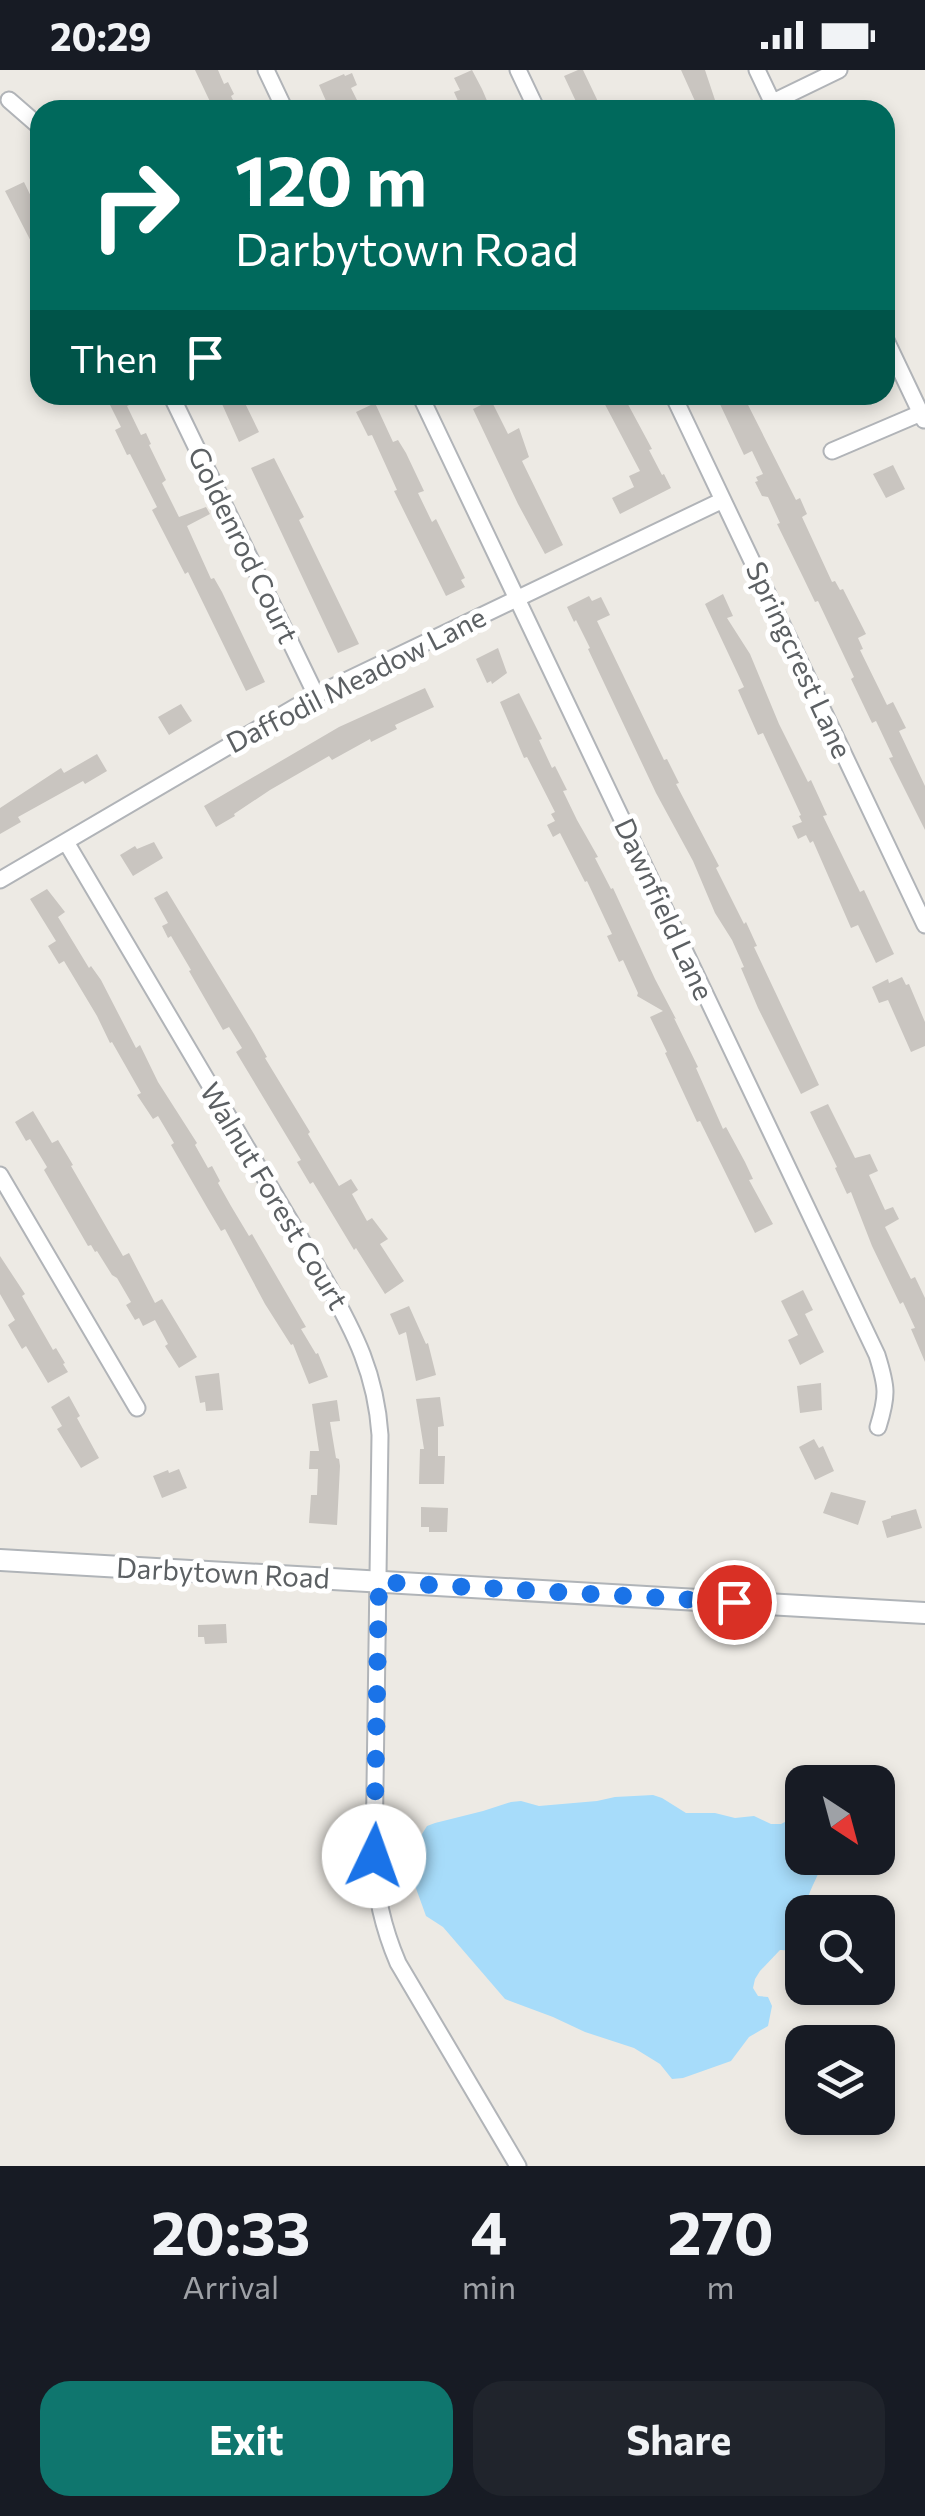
<!DOCTYPE html>
<html lang="en">
<head>
<meta charset="utf-8">
<style>
  body { margin:0; font-family:Commissioner,sans-serif; background:#20242c; color:#f1f3f6; height:100vh; display:flex; flex-direction:column; font-size:38px; white-space:nowrap }
  * { box-sizing:border-box; margin:0 }
  p { font-size:32px; color:#9ea1a6 }
  .icon { flex:none; width:55px; height:55px; fill:none; stroke:currentColor; stroke-width:2; stroke-linecap:round; stroke-linejoin:round }
  .map { position:relative; height:2096px; overflow:hidden }
  .panel { display:flex; flex-direction:column; background:#171b24; flex:1 }
  .panel>* { flex:none }
  .guide { position:absolute; left:30px; top:30px; width:865px; height:305px; border-radius:30px; box-shadow:0 5px 15px #0003; background:#00695c; color:#fff; overflow:hidden }
  .needle { width:65px; rotate:144deg }
  .controls { position:absolute; left:785px; top:1695px; display:grid; gap:20px }
  .controls a { display:grid; place-items:center; width:110px; height:110px; border-radius:20px; background:#171b24; box-shadow:0 5px 15px #0003; font-size:50px }
  .pin { position:absolute; display:grid; place-items:center; width:85px; height:85px; color:#fff; margin:-42px; border:5px solid #fff; border-radius:50%; box-shadow:0 2px 10px #0007 }
  .me { position:absolute; width:110px; margin:-55px; rotate:3deg; stroke-linejoin:round; filter:drop-shadow(0 0 8px #0008) }
  .turn { display:flex; align-items:center; gap:35px; height:210px; padding:0 40px; font-size:45px }
  .turn .icon { width:130px; height:130px; stroke-width:2.5 }
  .turn b { display:block; font-size:70px; line-height:85px }
  .then { display:flex; align-items:center; height:95px; padding:0 40px; background:#0003; gap:20px; font-size:38px }
  .eta { display:flex; justify-content:space-evenly; align-items:center; height:170px; text-align:center }
  .eta b { font-size:60px; font-weight:700; line-height:70px }
  .button { display:flex; gap:20px; margin-top:auto; padding:20px 40px }
  .button a { flex:1; height:115px; border-radius:30px; background:#0f766e; color:#fff; font-size:40px; font-weight:700; line-height:115px; text-align:center }
  .button a+a { background:#20242c; color:#f1f3f6 }
  .status { display:flex; justify-content:space-between; align-items:center; height:70px; padding:0 50px; background:#171b24; direction:ltr }
  .status svg { height:28px; fill:currentColor }
  .map>svg:first-child { display:block }
  .water { fill:#a7dcfa }
  .building { fill:#c9c5c0 }
  .lines { fill:none; stroke-linecap:round; stroke-linejoin:round }
  .minor-casing { stroke:#b1b4b8; stroke-width:19 }
  .secondary-casing { stroke:#b0b4b8; stroke-width:24 }
  .minor { stroke:#fff; stroke-width:15 }
  .secondary { stroke:#fff; stroke-width:20 }
  .route { stroke:#1a73e8; stroke-width:18; stroke-dasharray:0 32.4 }
  .labels { text-anchor:middle; stroke-width:10; stroke-linejoin:round; paint-order:stroke }
  .street-label { font-size:28px; fill:#5c6063; stroke:#fff }
</style>
</head>
<body>
<div class="status"><b>20:29</b><svg viewBox="0 0 49 12"><path d="M0 12V9h3v3zM5 12V6h3v6zM10 12V3h3v9zM15 12V0h3v12zM26 1h20v11H26zM47 4h2v5h-2z"/></svg></div>
<div class="map">
<svg width="925" height="2096" viewBox="0 0 925 2096">
  <rect width="100%" height="100%" fill="#edeae4"/>
  <path class="water" d="M653,1725L662,1728L686,1743H715L735,1748L754,1746L771,1754H781L802,1743V1788H824C819,1807 806,1823 805,1842H802C802,1863 808,1882 780,1880L760,1901L755,1909L753,1918L758,1926L768,1927L772,1936L768,1956L749,1967L731,1991L683,2008L672,2009L660,1994L634,1978L585,1962L553,1947L505,1929L443,1857L426,1846L409,1799V1790L422,1764L427,1756L435,1753L483,1741L511,1732L521,1731L539,1736L597,1731L615,1727Z"/>
  <path class="building" d="M195,0H218L224,14L228,12L234,24L231,26L238,40H214Z
    M472,0L482,19L491,40H462L454,22L460,20L454,8Z
    M578,0H583L602,40H580L564,6Z
    M681,0H705L716,33L699,40Z
    M352,3L357,15L351,18L357,30L335,40H330L319,15L344,4L345,6Z
    M24,112L40,145V189L5,121Z
    M105,325H150L127,336L141,365L146,363L151,374L149,375L166,410L162,413L179,447L206,437L210,444L187,456L211,509L214,508L222,522L265,612L246,621L188,502L185,504L152,440L157,437L130,384L127,385L115,360L121,357Z
    M218,325H241L259,362L239,372Z
    M600,325H623L652,379L649,380L662,405L664,404L671,418L620,444L612,428L634,417L629,406L640,401Z
    M720,325H743L796,430L800,428L807,444L802,447L832,512L835,511L840,520L843,519L866,564L858,568L863,579L860,580L887,635L893,632L906,658L899,661L925,716V760L889,688L893,687L876,651L872,653L851,609L854,607L818,531L815,532L803,507L777,454L780,453L768,427L762,426L755,412L758,411L756,407L763,404L752,381L744,385L718,330L721,329Z
    M491,330L508,364L519,358L529,387L522,391L563,475L545,484L518,434L473,339Z
    M375,333L393,372L398,370L406,383L424,421L418,423L432,452L436,449L465,508L461,510L465,517L446,526L394,421L397,420L372,365L368,366L356,342Z
    M274,388L304,447L299,450L359,574L338,583L251,398Z
    M893,395L905,419L886,428L873,404Z
    M723,524L733,546L727,548L750,584L779,654L808,712L811,710L827,745L823,746L860,822L864,820L894,884L876,893L858,855L851,858L813,771L810,773L806,765L798,769L792,756L802,752L799,746L801,745L763,663L758,665L738,620L744,617L705,534Z
    M589,526L592,531L601,527L610,545L597,551L664,690L667,689L679,713L676,714L719,796L716,798L744,854L746,852L757,876L754,877L819,1015L801,1024L758,938L741,898L744,897L732,870L715,843L693,791L656,723L588,579L590,578L576,550L574,552L567,537Z
    M498,578L507,603L492,614L491,611L487,613L476,589Z
    M425,618L434,637L395,655L397,659L371,672L370,669L332,690L329,686L270,720L234,744L235,746L216,757L204,736L339,657Z
    M519,623L542,669L539,670L552,698L555,696L567,720L563,721L577,750L598,787L595,788L611,819L613,818L655,909L676,949L674,948L698,997L696,998L723,1059L726,1057L745,1092L753,1109L749,1110L773,1154L755,1163L700,1051L697,1052L665,983L667,982L650,947L663,941L637,926L638,923L623,890L619,892L607,866L612,864L587,811L585,812L560,763L553,767L547,755L555,751L551,744L555,742L527,687L524,688L500,632Z
    M181,634L192,651L169,665L158,647Z
    M97,684L107,701L85,714L83,711L18,747L21,752L0,764V738L61,698L64,703Z
    M154,772L163,788L133,806L120,785L135,776L137,779Z
    M47,819L65,842L58,847L89,898L91,896L101,910L136,978L140,975L158,1012L197,1073L195,1075L208,1098L212,1096L220,1111L218,1113L231,1136L249,1166L252,1164L306,1257L301,1259L316,1284L318,1283L328,1307L309,1314L293,1274L291,1275L265,1234L225,1159L221,1161L208,1139L171,1075L174,1073L158,1046L153,1049L137,1025L141,1023L112,972L110,973L97,946L64,891L59,894L48,876L56,871L30,829Z
    M167,821L254,964L267,987L265,988L310,1062L308,1064L339,1116L351,1109L358,1120L352,1124L367,1151L372,1148L388,1169L380,1174L404,1211L385,1224L356,1178L354,1180L313,1112L310,1114L297,1092L301,1090L236,982L242,978L229,957L223,960L189,901L191,900L171,866L168,868L162,856L168,853L154,828Z
    M902,907L906,915L909,914L925,952V976L911,982L888,930L879,933L872,917L888,909L889,913Z
    M828,1034L855,1088L870,1084L878,1101L869,1105L885,1140L893,1137L899,1149L885,1157L911,1209L915,1207L925,1228V1292L911,1259L915,1258L903,1232L900,1234L872,1176L851,1122L847,1124L835,1098L837,1097L810,1042Z
    M33,1041L52,1073L58,1070L73,1095L71,1096L123,1186L129,1183L155,1233L162,1229L197,1287L179,1298L165,1276L168,1274L155,1250L143,1256L139,1248L135,1250L126,1235L131,1232L117,1208L112,1205L97,1181L95,1182L91,1175L88,1176L44,1100L47,1097L30,1069L26,1071L15,1052Z
    M0,1186L25,1224L22,1226L53,1280L56,1278L65,1293L63,1294L68,1302L48,1313L26,1276L22,1279L8,1255L15,1250L0,1224Z
    M803,1220L813,1240L805,1244L824,1282L800,1295L788,1270L798,1265L781,1231Z
    M409,1236L426,1274L428,1273L436,1305L416,1311L406,1262L399,1265L390,1244Z
    M219,1303L223,1340L206,1341L205,1332L200,1333L195,1306Z
    M821,1313L822,1340L800,1343L797,1316Z
    M69,1326L80,1346L77,1348L99,1388L81,1398L57,1359L62,1356L51,1337Z
    M440,1327L444,1356L438,1357V1386H445L444,1414H419L420,1379H424L416,1329Z
    M337,1330L340,1351L330,1352L336,1388L339,1389L340,1396L337,1455L309,1453L311,1425H317L318,1399H309L310,1381H319L312,1334Z
    M814,1369L819,1378L823,1376L834,1401L815,1410L799,1377Z
    M179,1399L187,1418L162,1428L153,1406L168,1400L169,1403Z
    M831,1422L866,1431L858,1455L823,1443Z
    M421,1437L448,1438L447,1462H429V1457H421Z
    M916,1439L922,1458L887,1468L882,1451L891,1448V1446Z
    M226,1554L227,1573L205,1574L204,1567H198V1555Z"/>
  <g class="lines">
    <defs>
      <path id="minor" d="M266,0L285,40
        M518,0L537,40
        M757,0L776,40
        M9,30L40,57
        M773,32L839,0
        M885,268L924,350
        M171,325L316,625
        M420,325L877,1285C887,1317 888,1325 878,1357
        M673,325L925,855
        M832,381L921,343
        M66,772L325,1210C355,1263 376,1304 380,1365L374,1786C375,1825 383,1858 398,1893L518,2096
        M0,810L316,625L723,430
        M0,1105L137,1338"/>
      <path id="secondary" d="M0,1490L925,1543"/>
    </defs>
    <use href="#minor" class="minor-casing"/>
    <use href="#secondary" class="secondary-casing"/>
    <use href="#minor" class="minor"/>
    <use href="#secondary" class="secondary"/>
  </g>
  <g class="lines">
    <path class="route" d="M374,1786L379,1512L734,1532"/>
  </g>
  <g class="labels">
    <g class="street-label">
      <text transform="translate(243 475) rotate(64)" y="10">Goldenrod Court</text>
      <text transform="translate(799 590) rotate(65)" y="10">Springcrest Lane</text>
      <text transform="translate(356 610) rotate(-27)" y="10">Daffodil Meadow Lane</text>
      <text transform="translate(664 839) rotate(65)" y="10">Dawnfield Lane</text>
      <text transform="translate(274 1126) rotate(59)" y="10">Walnut Forest Court</text>
      <text transform="translate(223 1503) rotate(3)" y="10">Darbytown Road</text>
    </g>
  </g>
</svg>
<div class="controls">
<a><svg class="needle" viewBox="-14 -14 28 28"><path d="M0-13l5 13h-10z" fill="#e53935"/><path d="M0 13l5-13h-10z" fill="#9ea1a6"/></svg></a>
<a><svg class="icon" aria-label="search" viewBox="0 0 24 24"><circle cx="10" cy="10" r="6"/><path d="M15 15l6 6"/></svg></a>
<a><svg class="icon" aria-label="layers" viewBox="0 0 24 24"><path d="M12 4l9 5-9 5-9-5zM3 14l9 5 9-5"/></svg></a>
</div>
<div class="pin" style="left:734px;top:1532px;background:#d93025"><svg class="icon" aria-label="arrive" viewBox="0 0 24 24"><path d="M6 21V4h12l-3 4 3 4H6"/></svg></div>
<svg class="me" style="left:374px;top:1786px" viewBox="-20 -20 40 40"><circle r="19" fill="#fff"/><path d="M0-13L10 11 0 6-10 11z" fill="#1a73e8"/></svg>
<div class="guide">
<div class="turn"><svg class="icon" aria-label="right" viewBox="0 0 24 24"><path d="M7 20v-9h11M14 6l5 5-5 5"/></svg><div><b>120 m</b>Darbytown Road</div></div>
<div class="then">Then<svg class="icon" aria-label="arrive" viewBox="0 0 24 24"><path d="M6 21V4h12l-3 4 3 4H6"/></svg></div>
</div>
</div>
<section class="panel">
<div class="eta">
<div><b>20:33</b><p>Arrival</p></div>
<div><b>4</b><p>min</p></div>
<div><b>270</b><p>m</p></div>
</div>
<div class="button"><a>Exit</a><a>Share</a></div>
</section>
</body>
</html>
